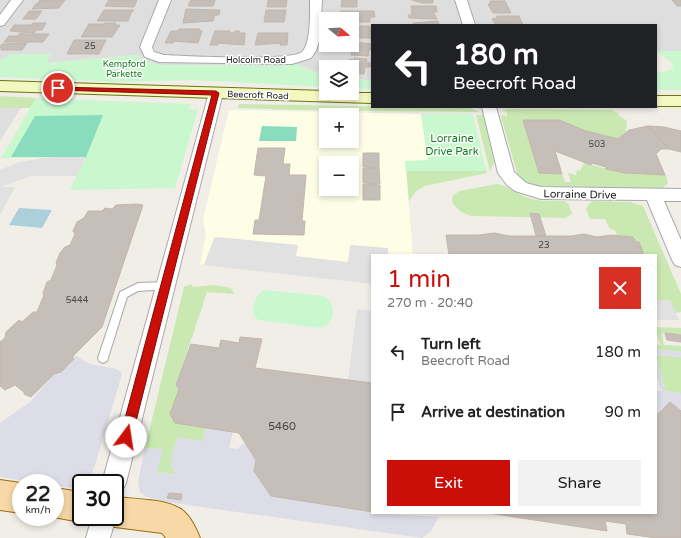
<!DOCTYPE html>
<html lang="en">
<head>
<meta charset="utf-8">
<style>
  body { margin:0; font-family:"Varela Round",sans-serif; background:#f2f2f2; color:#222; height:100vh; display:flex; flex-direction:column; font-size:15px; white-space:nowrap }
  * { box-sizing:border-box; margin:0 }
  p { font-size:13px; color:#767676 }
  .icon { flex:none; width:22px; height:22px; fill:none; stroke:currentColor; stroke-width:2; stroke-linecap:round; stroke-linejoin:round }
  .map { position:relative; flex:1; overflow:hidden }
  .sheet { position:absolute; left:371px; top:254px; width:286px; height:260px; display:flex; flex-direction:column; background:#fff; border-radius:0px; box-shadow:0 2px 6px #0003 }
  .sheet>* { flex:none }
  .hud { position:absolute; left:371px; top:24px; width:286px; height:84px; border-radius:0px; box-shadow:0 2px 6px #0003; background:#202124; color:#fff; overflow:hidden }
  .needle { width:26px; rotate:108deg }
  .controls { position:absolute; left:319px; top:12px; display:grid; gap:8px }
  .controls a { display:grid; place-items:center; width:40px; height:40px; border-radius:0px; background:#fff; box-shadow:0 2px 6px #0003; font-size:20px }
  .speed { position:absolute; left:12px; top:474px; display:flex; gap:8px; font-size:20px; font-weight:700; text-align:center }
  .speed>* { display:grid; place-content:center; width:52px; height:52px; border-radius:50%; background:#fff; box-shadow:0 2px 6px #0003; line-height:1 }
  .speed small { font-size:10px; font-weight:400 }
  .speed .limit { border:2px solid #111; border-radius:6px; background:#fff; color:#111 }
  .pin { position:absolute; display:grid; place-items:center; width:34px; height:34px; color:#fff; margin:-17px; border:2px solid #fff; border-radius:50%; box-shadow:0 1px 4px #0007 }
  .me { position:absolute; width:44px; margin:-22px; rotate:14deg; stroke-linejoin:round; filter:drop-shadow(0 0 3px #0008) }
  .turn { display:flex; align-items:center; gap:14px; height:84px; padding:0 16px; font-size:18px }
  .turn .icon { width:52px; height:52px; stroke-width:2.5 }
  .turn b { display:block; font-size:28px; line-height:34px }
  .round { display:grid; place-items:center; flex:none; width:42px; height:42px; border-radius:0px; background:#f2f2f2 }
  .head { display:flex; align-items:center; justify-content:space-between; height:68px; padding:0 16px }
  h1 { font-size:24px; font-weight:600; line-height:30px; color:#ca0f09 }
  .button { display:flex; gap:8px; margin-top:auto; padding:8px 16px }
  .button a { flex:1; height:46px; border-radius:0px; background:#ca0f09; color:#fff; font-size:16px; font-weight:600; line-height:46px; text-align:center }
  .button a+a { background:#f2f2f2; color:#222 }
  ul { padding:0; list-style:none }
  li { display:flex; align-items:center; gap:12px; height:60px; padding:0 16px }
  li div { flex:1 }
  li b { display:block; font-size:15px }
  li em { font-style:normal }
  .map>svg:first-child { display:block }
  .residential { fill:#dfdede; fill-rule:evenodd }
  .education { fill:#fdfee5; fill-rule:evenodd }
  .grass { fill:#cae8b1 }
  .park { fill:#c9f8ce }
  .pitch { fill:#8adcbf }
  .parking { fill:#e1e1e1 }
  .plaza { fill:#dddde7 }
  .water { fill:#abd0dc }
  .building { fill:#c6beb8; stroke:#c2b6ab }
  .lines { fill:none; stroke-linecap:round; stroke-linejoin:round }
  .lane-casing { stroke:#a8a8a8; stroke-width:2 }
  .street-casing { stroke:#a8a8a8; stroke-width:2 }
  .secondary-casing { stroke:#67770a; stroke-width:2 }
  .primary-casing { stroke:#986d07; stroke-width:2 }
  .lane { fill:#fff; fill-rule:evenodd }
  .street { fill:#fff; fill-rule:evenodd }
  .secondary { fill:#f3f7c0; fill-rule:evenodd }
  .primary { fill:#f8d8a6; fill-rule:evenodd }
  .route { fill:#ca0f09; stroke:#830a06 }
  .labels { text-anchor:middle; stroke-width:3; stroke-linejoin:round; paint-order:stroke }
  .number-label { font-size:9px; fill:#4a4847 }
  .far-street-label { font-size:9px; fill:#212121; stroke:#fff }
  .far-park-label { font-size:9px; fill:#117e1e; stroke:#fff }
  .park-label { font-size:11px; fill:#117e1e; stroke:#fff }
  .street-label { font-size:11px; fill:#212121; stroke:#fff }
  .near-number-label { font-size:11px; fill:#4a4847 }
</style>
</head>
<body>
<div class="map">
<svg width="681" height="538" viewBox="0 0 681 538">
  <rect width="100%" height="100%" fill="#f1eee8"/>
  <path class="residential" d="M0,0H681V51H656V25H372V81L352,78V67H326V75L317,73L296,64L280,66L161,65L145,61L137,55L45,63L50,54H12L0,61ZM326,19H352V45H326Z
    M0,108H21L0,141Z"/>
  <path class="education" d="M234,110L421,114L428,161H405L413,255H372V284L200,264L206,234L203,220L227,118L229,111ZM326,115H352V141H326ZM326,163H352V189H326Z"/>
  <path class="grass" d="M0,96L36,98L30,108H0Z
    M239,104L470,108L480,112L298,110L238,108Z
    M507,109L611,110L619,114H617L627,121L626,131L618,139L586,131L559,120H523L539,173L562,174L565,182H571L568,173L576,175L577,170L580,171L584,163L625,173L666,175L668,183L663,188L540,186L528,183L518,176L501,117V115L507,116V112L502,111Z
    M476,115H483L485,121L494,163L490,171Z
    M406,166H485L487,173L425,186L416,191L409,201Z
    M497,184C508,186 516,193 526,197C538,202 552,201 565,201L569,205L572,214L565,218L471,216L461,212L453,204L452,197L459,191Z
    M593,201L630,202L643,206L681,294V312L675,313L670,300H656V255H644L639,242H636L633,237H618L615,230L610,229L605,219H590L586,209L589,204Z
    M191,284L193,287L214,285L231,288L234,294L207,292L176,385L179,389L170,414L175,423L206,428L203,441L176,475L157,472V449L145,448L184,287Z
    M656,327L681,328V335L662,333L664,345L681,346V352L656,349V345H661L656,333Z
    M656,355L681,357V393L665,391Z"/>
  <path class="park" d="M656,51H681V90H656V72H664L673,69L672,63Z
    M12,54H51L46,63L137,55L145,61L161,65L280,66L296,64L317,73L326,75V87L192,80L121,82L0,77V61Z
    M352,78L372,81V89L352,88Z
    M36,98L191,104L189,109L198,110L175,188L70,190L85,157L1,158Z
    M421,114H473L486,171H406L405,161L428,160Z
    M264,290L324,296C337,303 336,326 320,328L258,320L253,314C253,304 255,296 264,290Z"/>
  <path class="pitch" d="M103,115L86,157H11L35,116Z
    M262,126L297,127L296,141H259Z"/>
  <path class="parking" d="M52,157H86L77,176H31L3,186L2,187H15L0,215V170L19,162Z
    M217,237L298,245L296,256L348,262L350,245L388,248V255H372V284L204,265L214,238Z
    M656,300H670L679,320H656Z
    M357,309L372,311V383L348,380Z"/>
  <path class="plaza" d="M656,349L681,352V357L656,355L665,391L681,393V426L656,423V391H661L656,373Z
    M74,355L90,364L117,369L122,374L95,465L90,478L85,483H81V486L72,488L55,486V483H37L0,477V423L30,402L54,374L61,372L74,360L72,357Z
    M206,428L233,432L229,448L237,449L245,442L256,460L254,471L271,496L372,513L439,517L431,531L422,538L159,501L145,496L140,492L138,482L145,448L163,449L157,472L175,475L171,466L172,453L178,437L203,441Z"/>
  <path class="water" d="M19,208L52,210L42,228L9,225Z"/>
  <path class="building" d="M40,0H65L59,8L32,9L36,4L40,3H38Z
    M109,0H137L134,7L105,6Z
    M191,0H215L213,6H188Z
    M268,0H287L286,7H267Z
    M342,0H357V7H341Z
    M412,0H433V3H422Z
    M672,0H681V6H677Z
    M490,1H505L511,13H493L488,4H491Z
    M411,6H436L437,12H433L437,19L409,18L408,15H412Z
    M186,9L217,10H220L219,15H215L213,21L183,23Z
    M104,10H134L131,13L128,21H97Z
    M266,10H286L284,22H264Z
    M29,11H42L36,19H23Z
    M340,11H374L375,17H370V22H352V19H341Z
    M497,16H519L523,25H496L492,19L497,18Z
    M438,21L439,25H413V23Z
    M33,23H46L42,30H36L34,33L10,31L14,25H31Z
    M105,23H116L115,25H120L112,37H81L89,24H104Z
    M352,26H370L371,38H352Z
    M179,29H200L199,31H202L198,43L174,41L173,43H165L171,31H178Z
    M215,31H230L229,33H234L235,31H240L239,33H245L244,45L218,43V45H210Z
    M20,33L26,34H49L43,42H4L9,36H18Z
    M258,33H288L287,45H280L281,43L255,45Z
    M74,40H106L99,54H67Z
    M354,42L372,44V50L369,49L368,56L351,55Z
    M27,43L22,50H1L2,48H0L2,44Z
    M354,58L367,59L366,63H371L370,67H365L364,74L352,73V67H348L350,59L354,60Z
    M523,120H559L586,131L618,139L629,130L648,126L669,149H661L656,154L665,175L625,173L606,169V167L592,163L591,165L555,151L562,174L539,173Z
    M648,126L664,127L681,131V152L669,149Z
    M258,148H285L283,164H290L289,175H306L302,221H305L304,235L253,234L255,220H259L266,176L254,175Z
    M363,153H379V168L363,167Z
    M363,168H379L380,184L363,183Z
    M363,184L380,185V200H363Z
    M137,204L143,205L102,327L72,357L74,359L61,372L54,374L31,397L24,394V392L15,385L5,390L0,386V342L5,338L6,332L19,320L22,322L33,312H37L44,295L43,293L47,282L51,280L57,265L56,263L60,253L65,247L70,245L75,234L73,231L77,222L84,218L88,211H102L105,208L112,209L116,205Z
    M530,213L539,214L546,236H536Z
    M494,233L509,236H572L584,234L597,237L611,235L633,237L636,242H639L644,255H449L446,235H479Z
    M665,333L681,335V342L667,340Z
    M240,337L262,339L255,368L372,383V512L271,496L254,471L256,460L239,433L175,423L170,414L179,389L176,385L191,344L219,348L221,340L239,343Z
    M670,402L681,411V538H657L627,534L626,524L605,521L607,531L488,513H656V416Z
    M169,493L182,494L181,500L167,498Z"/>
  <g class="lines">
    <defs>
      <path id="lane" d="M165,282L168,283L170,286L168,289L138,291L127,297L108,358L107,361L103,363L99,361L98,358L120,292L138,283Z"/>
      <path id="street" d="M11,0H23L4,25L0,26V15Z
        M159,0H171L152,47L154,52L164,55C183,56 296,62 303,51C311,41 310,13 310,0H322L320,38L316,51L311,58L292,64L159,62L145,57L140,47Z
        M455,0H467L475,25H463Z
        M216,89L221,90L223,93L126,483L122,491L115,494V483H102L209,93L211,90Z
        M482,107H496L514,172L526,183L541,187L681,189V201H664L681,240V267L675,265L672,260L647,200L541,199L515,191L507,185L498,173Z
        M115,514L116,517L110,538H86L92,517H115Z"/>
      <path id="secondary" d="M0,81L326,91V93H372V103L0,91Z
        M656,96H681V106H656Z"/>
      <path id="primary" d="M0,480L21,483V513L0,510Z
        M55,488L81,492V517H91L81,522L53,517H55Z
        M115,497C133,499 164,499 179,508C189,513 196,528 200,538H166L162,533L115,527L104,523L102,517H115Z"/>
    </defs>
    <use href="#lane" class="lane-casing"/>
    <use href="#street" class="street-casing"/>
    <use href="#secondary" class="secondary-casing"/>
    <use href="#primary" class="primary-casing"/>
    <use href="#lane" class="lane"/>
    <use href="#street" class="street"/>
    <use href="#secondary" class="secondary"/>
    <use href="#primary" class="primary"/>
  </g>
  <path class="route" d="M56,87L216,91L219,93L132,437L130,441L126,443L122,441L120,437L212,95L58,90H56Z"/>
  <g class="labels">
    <g class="number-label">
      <text x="90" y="49">25</text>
      <text x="597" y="147">503</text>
      <text x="544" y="248">23</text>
      <text x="77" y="303">5444</text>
    </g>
    <g class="far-street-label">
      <text x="256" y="63">Holcolm Road</text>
      <text transform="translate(258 95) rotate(2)" y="3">Beecroft Road</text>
    </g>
    <g class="far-park-label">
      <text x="124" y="67">Kempford<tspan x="124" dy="10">Parkette</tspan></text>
    </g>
    <g class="park-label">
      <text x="452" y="142">Lorraine<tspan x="452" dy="13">Drive Park</tspan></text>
    </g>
    <g class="street-label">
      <text transform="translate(580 194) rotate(1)" y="4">Lorraine Drive</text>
    </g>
    <g class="near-number-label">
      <text x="282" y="430">5460</text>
    </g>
  </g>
</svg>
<div class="controls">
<a><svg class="needle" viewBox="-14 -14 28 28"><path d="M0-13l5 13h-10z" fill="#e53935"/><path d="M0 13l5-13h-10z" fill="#767676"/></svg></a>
<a><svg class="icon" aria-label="layers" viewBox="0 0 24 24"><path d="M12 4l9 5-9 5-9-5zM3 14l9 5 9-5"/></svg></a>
<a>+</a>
<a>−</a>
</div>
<div class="speed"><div>22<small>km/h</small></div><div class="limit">30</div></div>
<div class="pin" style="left:58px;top:88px;background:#d93025"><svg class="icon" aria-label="arrive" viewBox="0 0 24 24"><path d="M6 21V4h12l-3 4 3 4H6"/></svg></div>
<svg class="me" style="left:126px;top:437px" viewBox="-20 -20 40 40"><circle r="19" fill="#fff"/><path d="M0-13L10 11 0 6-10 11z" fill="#ca0f09"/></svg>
<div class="hud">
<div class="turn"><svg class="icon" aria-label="left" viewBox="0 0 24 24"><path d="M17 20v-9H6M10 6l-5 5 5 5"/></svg><div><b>180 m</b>Beecroft Road</div></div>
</div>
<section class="sheet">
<div class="head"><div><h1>1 min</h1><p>270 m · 20:40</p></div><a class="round" style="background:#d93025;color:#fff"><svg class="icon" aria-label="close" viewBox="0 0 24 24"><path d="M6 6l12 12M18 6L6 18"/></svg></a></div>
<ul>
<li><svg class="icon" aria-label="left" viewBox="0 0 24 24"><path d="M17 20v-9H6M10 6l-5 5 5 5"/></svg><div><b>Turn left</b><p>Beecroft Road</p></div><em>180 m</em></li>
<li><svg class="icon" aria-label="arrive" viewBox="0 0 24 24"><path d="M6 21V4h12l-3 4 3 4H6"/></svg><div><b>Arrive at destination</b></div><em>90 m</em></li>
</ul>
<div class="button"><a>Exit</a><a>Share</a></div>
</section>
</div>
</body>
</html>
